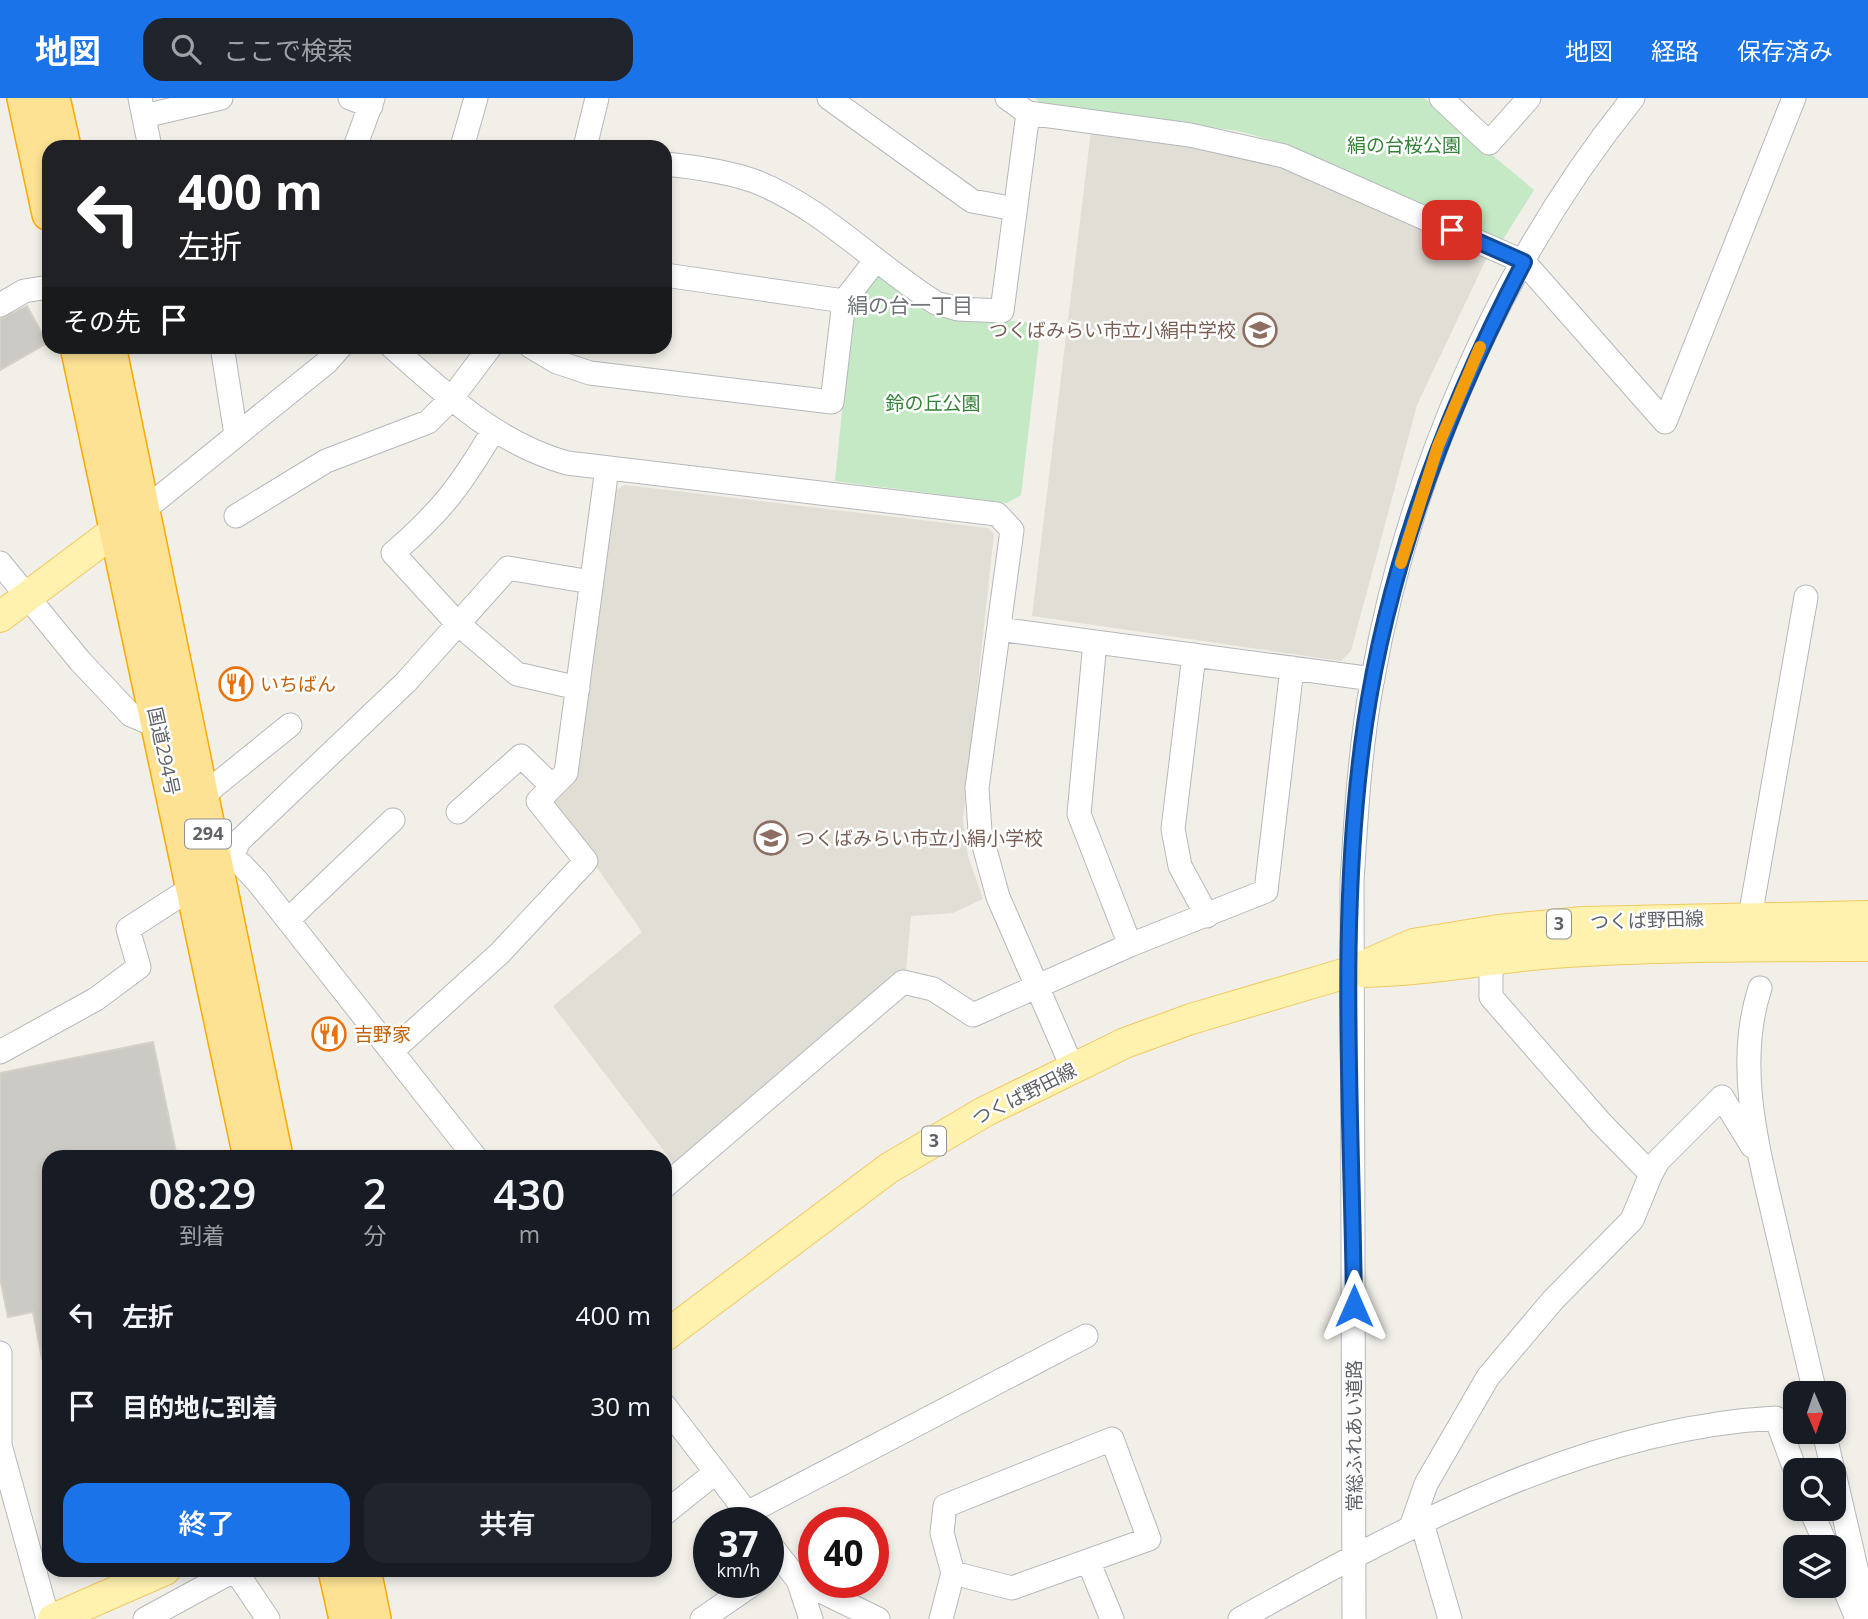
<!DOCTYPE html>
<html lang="ja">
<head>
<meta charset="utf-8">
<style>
  body { margin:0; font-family:"Open Sans","Noto Sans JP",sans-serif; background:#20242c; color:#f1f3f6; height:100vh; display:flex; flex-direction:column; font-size:26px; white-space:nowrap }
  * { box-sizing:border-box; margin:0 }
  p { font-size:23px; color:#9ea1a6 }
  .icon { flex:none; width:38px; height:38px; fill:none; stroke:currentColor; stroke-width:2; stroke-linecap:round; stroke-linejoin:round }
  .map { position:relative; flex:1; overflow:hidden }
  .sheet { position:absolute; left:42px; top:1052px; width:630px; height:427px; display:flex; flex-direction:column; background:#171b24; border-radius:21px; box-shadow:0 4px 10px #0003 }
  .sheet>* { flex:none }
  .banner { position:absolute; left:42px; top:42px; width:630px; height:214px; border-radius:21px; box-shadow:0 4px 10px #0003; background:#202124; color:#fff; overflow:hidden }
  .needle { width:46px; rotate:178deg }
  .controls { position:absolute; left:1783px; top:1283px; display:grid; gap:14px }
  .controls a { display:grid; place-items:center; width:63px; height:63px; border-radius:14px; background:#171b24; box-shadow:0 4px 10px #0003; font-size:35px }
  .speed { position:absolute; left:693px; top:1409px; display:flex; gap:14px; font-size:35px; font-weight:700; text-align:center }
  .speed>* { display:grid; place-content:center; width:91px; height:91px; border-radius:50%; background:#171b24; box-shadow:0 4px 10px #0003; line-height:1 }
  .speed small { font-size:18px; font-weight:400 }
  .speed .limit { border:10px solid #d22; background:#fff; color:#111 }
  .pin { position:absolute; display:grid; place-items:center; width:60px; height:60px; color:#fff; margin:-30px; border-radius:14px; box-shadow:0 4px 10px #0006 }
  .me { position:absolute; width:77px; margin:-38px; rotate:0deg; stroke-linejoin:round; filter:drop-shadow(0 0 5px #0008) }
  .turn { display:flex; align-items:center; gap:24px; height:147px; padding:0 21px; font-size:32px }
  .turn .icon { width:91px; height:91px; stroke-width:2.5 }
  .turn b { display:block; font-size:49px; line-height:60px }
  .then { display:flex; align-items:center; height:66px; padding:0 21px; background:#0003; gap:14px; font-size:26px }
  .eta { display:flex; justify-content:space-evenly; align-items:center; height:119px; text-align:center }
  .eta b { font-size:42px; font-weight:600; line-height:49px }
  .cta { display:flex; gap:14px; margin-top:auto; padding:14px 21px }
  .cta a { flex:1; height:80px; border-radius:21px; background:#1a73e8; color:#fff; font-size:28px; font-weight:600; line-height:80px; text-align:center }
  .cta a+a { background:#20242c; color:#f1f3f6 }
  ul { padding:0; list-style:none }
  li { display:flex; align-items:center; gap:21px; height:91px; padding:0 21px }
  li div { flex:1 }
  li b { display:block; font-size:26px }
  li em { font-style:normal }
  header { display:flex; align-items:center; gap:42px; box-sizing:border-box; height:98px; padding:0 35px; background:#1a73e8; color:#fff }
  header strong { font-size:33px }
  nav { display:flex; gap:38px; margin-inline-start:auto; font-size:24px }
  .search { width:490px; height:63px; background:#20242c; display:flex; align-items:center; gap:18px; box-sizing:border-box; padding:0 24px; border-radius:21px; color:#9ea1a6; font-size:26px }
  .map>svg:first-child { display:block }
  .education { fill:#e1ded6 }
  .green { fill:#c5e8c5 }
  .building { fill:#cccac5; stroke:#d6d1c6; stroke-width:2 }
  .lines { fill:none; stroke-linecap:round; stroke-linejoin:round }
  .minor-casing { stroke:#b5b8bc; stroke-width:25 }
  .major-casing { stroke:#f2c960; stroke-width:32 }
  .highway-casing { stroke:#f9ab00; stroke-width:36 }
  .minor { stroke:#fff; stroke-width:23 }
  .major { stroke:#fff2af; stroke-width:30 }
  .highway { stroke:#fde293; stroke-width:33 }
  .route-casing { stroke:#114b97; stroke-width:18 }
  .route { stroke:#1a73e8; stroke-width:12 }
  .slow { stroke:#f59e0b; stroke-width:12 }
  .labels { text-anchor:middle; stroke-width:5; stroke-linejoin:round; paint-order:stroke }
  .shield { fill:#fff; stroke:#8f9295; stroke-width:2 }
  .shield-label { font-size:18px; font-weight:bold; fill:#5f6368 }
  .park-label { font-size:19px; fill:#348238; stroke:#fff }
  .education-label { font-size:19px; fill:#785e54; stroke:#fff; text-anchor:end }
  .food-label { font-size:19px; fill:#c56008; stroke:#fff; text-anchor:start }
  .street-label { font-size:19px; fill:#5f6368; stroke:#fff }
  .neighbourhood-label { font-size:21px; fill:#70757a; stroke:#fff }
</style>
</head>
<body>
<header>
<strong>地図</strong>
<div class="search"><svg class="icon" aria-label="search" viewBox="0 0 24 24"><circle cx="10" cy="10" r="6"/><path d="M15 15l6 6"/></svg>ここで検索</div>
<nav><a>地図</a><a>経路</a><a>保存済み</a></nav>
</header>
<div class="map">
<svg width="1868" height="1521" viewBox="0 0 1868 1521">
  <rect width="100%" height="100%" fill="#f1efe8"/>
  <path class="education" d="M1091,33L1235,54L1301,73L1488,157L1417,307L1351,553L1341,563L1032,518Z
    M625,387L988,430L994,436L963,722L968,758L983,801L953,815L911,818L906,872L677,1070L553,908L642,834L550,702L572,682L616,392Z"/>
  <path class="green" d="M1035,0H1424L1534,92L1502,143L1286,46L1238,33L1041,5Z
    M873,179H883L972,222L1030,224L1040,235L1021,397L1007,405L835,383L853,204Z"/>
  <path class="building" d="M27,208L47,245L0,272V221Z
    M153,944L177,1059H49V1260L42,1261L33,1214L8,1219L0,1180V975Z"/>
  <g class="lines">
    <defs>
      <path id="minor" d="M140,0L150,49
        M350,0L371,8
        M829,0L972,103L1015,111
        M1007,0L1028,15L1190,37L1284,58L1524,164L1665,324L1794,0
        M1441,0L1489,45L1529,0
        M144,18L221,0
        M355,49L373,0
        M462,49L476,0
        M585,49L597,0
        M665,66C695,69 726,73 754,83C822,109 875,167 936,205L958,211L1002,213L1028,15
        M665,177L844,203
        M0,207L24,193L49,189
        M222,248L236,337
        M391,248C445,296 496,345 567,365L997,416L1012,432L977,690L980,733L998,799L1073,971
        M530,248L557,264L590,275L832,304L844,203L876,162
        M493,333C461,387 441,414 393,455L457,525L517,576L578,590
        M144,412L327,264L341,248
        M236,418L326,363L428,324L451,301L491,248
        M0,465L80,563L131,617L159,629
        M999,531L1373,581
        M1095,544L1079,716L1130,847
        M1194,557L1173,731L1180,768L1207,818
        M201,699L290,627
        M458,714L521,658L552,688
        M218,756L241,766L257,783L475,1059
        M231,760L239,743L406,584L508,470L591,484
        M1750,819L1806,499
        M289,821L393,722
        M1760,890C1734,970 1759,1054 1777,1133C1790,1187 1802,1241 1815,1295
        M393,952L500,855L586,763L538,703L566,675L607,370
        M0,954L96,901L139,869L128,831L193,789
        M1651,1076L1658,1063L1722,999L1752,1048
        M665,1088L903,884L933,891L973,917L1130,847L1266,793L1292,570
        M0,1255V1347L48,1521
        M665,1308L754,1424
        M1824,1334L1833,1372
        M1834,1375L1868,1521
        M1810,1410L1827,1449
        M665,1415L716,1374
        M747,1415L1086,1238
        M1422,1425L1450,1521
        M1411,1429L1426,1386L1488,1279L1553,1202L1632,1122L1651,1076L1601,1025L1491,899V862
        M768,1444L798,1482L811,1521
        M1089,1465L1112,1521
        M1834,1466L1856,1518
        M798,1482L878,1521
        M145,1521L235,1472L268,1521
        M702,1521L756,1484
        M941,1521L953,1475L942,1435L945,1408L1112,1341L1149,1441L1012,1490L953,1475
        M1240,1521C1403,1430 1586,1330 1776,1320L1796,1374
        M1354,1521L1352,784C1356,717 1360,650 1372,584C1409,375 1500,165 1633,0"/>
      <path id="major" d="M0,519L132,420
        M1362,874C1427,873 1489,860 1553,855C1658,848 1763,848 1868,848
        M665,1238L889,1070L984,1014L1125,945L1191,921L1350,874L1413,846L1498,832L1583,824L1868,818
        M53,1521L165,1472"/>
      <path id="highway" d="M24,0L49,116
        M53,0L64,49
        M77,248L250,1059
        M109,248L276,1059
        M335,1472L346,1521
        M364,1472L374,1521"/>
    </defs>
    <use href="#minor" class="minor-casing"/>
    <use href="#major" class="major-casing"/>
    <use href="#highway" class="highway-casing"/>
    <use href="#minor" class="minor"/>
    <use href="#major" class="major"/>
    <use href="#highway" class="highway"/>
  </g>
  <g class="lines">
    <defs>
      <path id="route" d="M1354,1208C1352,1015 1337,817 1365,626C1389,463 1448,309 1524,164L1452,132"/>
    </defs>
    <use href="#route" class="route-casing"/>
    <use href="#route" class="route"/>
    <path class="slow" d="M1401,465L1438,348L1480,249"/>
  </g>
  <defs>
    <symbol id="school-ring" viewBox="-11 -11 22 22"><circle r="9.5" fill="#fff" stroke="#8d6e63" stroke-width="1.5"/><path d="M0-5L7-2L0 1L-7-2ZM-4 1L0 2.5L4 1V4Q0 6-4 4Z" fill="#8d6e63"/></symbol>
    <symbol id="restaurant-ring" viewBox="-11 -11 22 22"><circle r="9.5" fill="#fff" stroke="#e8710a" stroke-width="1.5"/><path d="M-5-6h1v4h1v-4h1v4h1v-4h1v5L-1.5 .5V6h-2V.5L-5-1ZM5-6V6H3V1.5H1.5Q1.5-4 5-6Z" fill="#e8710a"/></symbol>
  </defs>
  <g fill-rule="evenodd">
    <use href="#school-ring" x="1241" y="213" width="38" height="38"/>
    <use href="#restaurant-ring" x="217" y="567" width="38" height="38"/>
    <use href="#school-ring" x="752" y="721" width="38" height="38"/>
    <use href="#restaurant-ring" x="310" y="917" width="38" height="38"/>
  </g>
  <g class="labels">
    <g class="shield">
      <rect x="185" y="721.5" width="46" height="29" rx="5"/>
      <rect x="1547" y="811.5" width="24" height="29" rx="5"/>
      <rect x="922" y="1028.5" width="24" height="29" rx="5"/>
    </g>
    <g class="shield-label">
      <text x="208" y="742">294</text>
      <text x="1559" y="832">3</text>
      <text x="934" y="1049">3</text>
    </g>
    <g class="park-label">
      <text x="1404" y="54">絹の台桜公園</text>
      <text x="933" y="312">鈴の丘公園</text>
    </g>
    <g class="education-label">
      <text x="1236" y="239">つくばみらい市立小絹中学校</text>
      <text x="796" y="747" text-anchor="start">つくばみらい市立小絹小学校</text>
    </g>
    <g class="food-label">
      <text x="260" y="593">いちばん</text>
      <text x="354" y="943">吉野家</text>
    </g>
    <g class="street-label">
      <text transform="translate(164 653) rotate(78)" y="7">国道294号</text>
      <text transform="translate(1647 822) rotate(-2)" y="7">つくば野田線</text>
      <text transform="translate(1024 996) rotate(-27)" y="7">つくば野田線</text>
      <text transform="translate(1354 1338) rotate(-90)" y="7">常総ふれあい道路</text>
    </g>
    <g class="neighbourhood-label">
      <text x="910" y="215">絹の台一丁目</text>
    </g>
  </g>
</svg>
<div class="controls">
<a><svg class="needle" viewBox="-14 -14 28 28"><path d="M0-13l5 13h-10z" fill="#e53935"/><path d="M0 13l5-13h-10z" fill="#9ea1a6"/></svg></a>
<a><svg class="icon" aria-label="search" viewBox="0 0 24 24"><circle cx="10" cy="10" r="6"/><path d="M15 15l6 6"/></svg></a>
<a><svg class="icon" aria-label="layers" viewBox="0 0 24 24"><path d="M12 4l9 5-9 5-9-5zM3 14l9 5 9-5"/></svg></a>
</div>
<div class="speed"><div>37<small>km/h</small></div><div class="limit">40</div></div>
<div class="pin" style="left:1452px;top:132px;background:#d93025"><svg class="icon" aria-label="arrive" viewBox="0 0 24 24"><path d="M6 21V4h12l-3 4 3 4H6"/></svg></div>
<svg class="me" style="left:1354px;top:1208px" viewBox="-20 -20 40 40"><path d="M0-17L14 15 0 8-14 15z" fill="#1a73e8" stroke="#fff" stroke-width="4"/></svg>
<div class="banner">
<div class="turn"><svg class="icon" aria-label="left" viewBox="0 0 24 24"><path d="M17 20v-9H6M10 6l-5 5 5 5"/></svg><div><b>400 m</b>左折</div></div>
<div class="then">その先<svg class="icon" aria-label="arrive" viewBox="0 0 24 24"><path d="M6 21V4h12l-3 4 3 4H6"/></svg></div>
</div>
<section class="sheet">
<div class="eta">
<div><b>08:29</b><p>到着</p></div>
<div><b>2</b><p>分</p></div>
<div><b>430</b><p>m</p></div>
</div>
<ul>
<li><svg class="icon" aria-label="left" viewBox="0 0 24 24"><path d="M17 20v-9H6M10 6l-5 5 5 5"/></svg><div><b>左折</b></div><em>400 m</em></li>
<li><svg class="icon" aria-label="arrive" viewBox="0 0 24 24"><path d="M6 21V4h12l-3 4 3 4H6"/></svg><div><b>目的地に到着</b></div><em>30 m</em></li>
</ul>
<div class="cta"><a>終了</a><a>共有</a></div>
</section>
</div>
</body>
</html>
